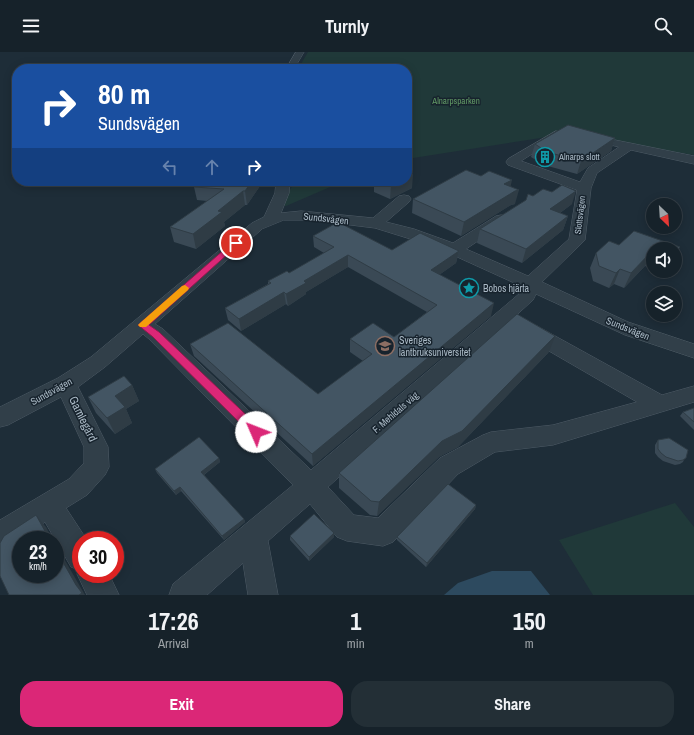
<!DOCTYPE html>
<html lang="en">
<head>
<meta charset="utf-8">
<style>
  body { margin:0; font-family:"Archivo Narrow",sans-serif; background:#232f36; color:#f1f3f6; height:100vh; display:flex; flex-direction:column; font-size:15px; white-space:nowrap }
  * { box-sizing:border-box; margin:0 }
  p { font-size:13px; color:#9ea4a8 }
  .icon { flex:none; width:22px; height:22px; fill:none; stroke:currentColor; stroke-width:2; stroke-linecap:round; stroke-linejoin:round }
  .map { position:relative; height:543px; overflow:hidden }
  .details { display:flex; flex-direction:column; background:#16222a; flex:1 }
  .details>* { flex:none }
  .top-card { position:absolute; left:12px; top:12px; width:400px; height:122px; border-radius:16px; box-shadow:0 2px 10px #0003,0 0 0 1px #353f47; background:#1a4fa0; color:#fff; overflow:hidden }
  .needle { width:26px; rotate:155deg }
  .buttons { position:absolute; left:646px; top:146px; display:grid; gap:8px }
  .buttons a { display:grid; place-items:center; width:36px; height:36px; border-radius:50%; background:#16222a; box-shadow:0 2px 10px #0003,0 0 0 1px #353f47; font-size:20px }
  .speed { position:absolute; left:12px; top:479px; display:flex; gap:8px; font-size:20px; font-weight:700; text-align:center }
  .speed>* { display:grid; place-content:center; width:52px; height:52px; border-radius:50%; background:#16222a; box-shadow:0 2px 10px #0003,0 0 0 1px #353f47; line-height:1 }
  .speed small { font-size:10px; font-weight:400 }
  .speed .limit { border:6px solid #d22; background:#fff; color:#111 }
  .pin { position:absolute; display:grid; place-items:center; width:34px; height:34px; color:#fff; margin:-17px; border:2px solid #fff; border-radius:50%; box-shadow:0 1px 4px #0007 }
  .me { position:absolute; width:44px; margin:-22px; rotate:314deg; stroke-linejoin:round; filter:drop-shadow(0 0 3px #0008) }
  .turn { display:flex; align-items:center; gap:14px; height:84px; padding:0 20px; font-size:18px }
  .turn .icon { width:52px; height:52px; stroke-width:2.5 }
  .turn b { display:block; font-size:28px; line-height:34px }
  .lanes { display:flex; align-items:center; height:38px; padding:0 20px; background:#0003; justify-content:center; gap:20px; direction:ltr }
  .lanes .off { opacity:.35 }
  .eta { display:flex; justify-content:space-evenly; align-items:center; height:68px; text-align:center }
  .eta b { font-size:24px; font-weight:800; line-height:28px }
  .cta { display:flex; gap:8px; margin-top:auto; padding:8px 20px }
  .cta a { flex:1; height:46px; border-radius:16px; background:#db2777; color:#fff; font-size:16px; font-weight:800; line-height:46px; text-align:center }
  .cta a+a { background:#232f36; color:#f1f3f6 }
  header { display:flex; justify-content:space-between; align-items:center; height:52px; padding:0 20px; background:#16222a; font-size:18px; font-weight:800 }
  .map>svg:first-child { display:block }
  .green { fill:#203939 }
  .water { fill:#2d4a5f }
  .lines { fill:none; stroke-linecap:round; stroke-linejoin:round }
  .minor-casing { stroke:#4f5c67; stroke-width:1 }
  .minor { fill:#313f49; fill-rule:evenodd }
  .wall { fill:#3a4955 }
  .shaded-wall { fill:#2f3c45 }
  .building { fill:#435563; stroke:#2f3c45 }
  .route { fill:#db2777; stroke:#8e194d }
  .slow { fill:#f59e0b }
  .labels { text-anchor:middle; stroke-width:3; stroke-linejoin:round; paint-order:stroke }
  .far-park-label { font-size:9px; fill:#619865; stroke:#17232d }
  .far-poi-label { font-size:9px; fill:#abbac6; stroke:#17232d; text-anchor:start }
  .far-street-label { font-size:9px; fill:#abbac6; stroke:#17232d }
  .street-label { font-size:10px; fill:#abbac6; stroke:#17232d }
  .poi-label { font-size:10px; fill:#abbac6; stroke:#17232d; text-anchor:start }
  .near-street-label { font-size:12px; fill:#abbac6; stroke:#17232d }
</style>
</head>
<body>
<header><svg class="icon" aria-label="menu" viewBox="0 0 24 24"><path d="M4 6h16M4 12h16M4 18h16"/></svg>Turnly<svg class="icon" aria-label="search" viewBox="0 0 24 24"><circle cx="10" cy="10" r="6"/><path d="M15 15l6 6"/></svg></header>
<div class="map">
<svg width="694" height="543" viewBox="0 0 694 543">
  <rect width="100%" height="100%" fill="#1e2d38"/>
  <path class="green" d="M308,0H694V103L566,82L407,107V17H298Z
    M296,129H344L286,154L279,153Z
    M675,451L694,475V543H593L559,488Z"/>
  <path class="water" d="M492,519H531L550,543H444L458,531Z"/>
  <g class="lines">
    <defs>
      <path id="minor" d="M296,0H304L294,17H286Z
        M556,79L560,80L562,82L560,84L521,109L580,130L588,116L619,95L611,93L609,91L611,89L615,88L694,104V112L631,98L597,121L591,136L585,188L542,230L628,270L694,292V306L625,283L536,242L533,248L328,435L354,463L378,466L440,406L483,383L491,380L553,373L637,350L523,284L520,279L523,274L530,272L537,274L662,343L694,334V350L553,393L495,400L458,422L393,490L383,494L347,489L337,485L310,452L268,489L278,543H248L243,511L207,543H169L173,532L293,433L149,287L143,282L105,315L78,335L108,395L109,415L105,423L87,443L66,456L87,488H81V522H109L119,543H87L77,522L79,518L71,515L45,470L18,489L10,501L0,505V468L69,427L84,411V395L61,345L8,373L0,375V355L58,326L91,305L252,171L264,165L275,141L276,129H290L289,141L281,161L301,159L373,166L399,144L404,143L409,144L411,147L409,150L386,170L414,177L453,191L496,164L501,163L506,164L508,167L506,170L466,197L528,224L569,187L577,138L508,113L506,110L508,107ZM284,168H310L375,176L433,194L521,234L519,242L311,418L163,277L155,272L262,177Z"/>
    </defs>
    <use href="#minor" class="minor-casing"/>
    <use href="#minor" class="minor"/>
  </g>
  <path class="wall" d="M615,86L611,99L577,122L544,113L531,105L535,92Z
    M374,129H407L412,136L390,147L374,140Z
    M260,134L247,153H245L224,170L225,174L196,197L174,190L170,175L207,149L197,148L194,135Z
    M510,135L515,152L511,153L461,184L412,161L413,147Z
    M572,152L560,161L568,164L563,178L522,211L477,191L480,177Z
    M313,184L392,198L459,199L456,211L439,223L491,264L313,414L194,304L190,292L318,342L363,309L350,300V287L394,285L427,260L348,215L306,240V242L288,254L286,252L241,279L228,268L225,256L268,232V229L289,221L324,201L314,195Z
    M619,193L680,195L675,204V197H653V217L645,214L624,236L614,232L609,236L593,229L590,216L596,201Z
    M658,219H664L662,221Z
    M549,300L458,395L439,405L377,464L370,463L339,436V421Z
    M132,333L139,349L126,357L132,371L115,382L96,361L88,345Z
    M694,356V378L680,364L683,360Z
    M658,388L688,398L683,410L680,412L675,413L663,409L658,405L655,401V393Z
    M219,406L220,410L204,423L244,467L245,470L224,488L181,439L176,443L157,421L155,417Z
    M476,453L475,457L426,515L397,488V485Z
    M290,484L334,485L309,509L290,488Z"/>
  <path class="shaded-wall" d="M615,86L611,99L577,122L581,109Z
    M413,123L412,136L390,147L391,134L400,129H407V126Z
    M512,128L509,141L504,132Z
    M252,129H260V134L247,153L245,139Z
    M519,138L515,152L511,153L461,184L464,170L515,139Z
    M243,139L245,153L224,170L225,174L196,197L193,182L218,159Z
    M576,139L572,152L546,171L550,157Z
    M568,164L563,178L522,211L526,197Z
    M680,195L675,204V200Z
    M459,199L456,211L429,230L431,218Z
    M652,199L645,214L624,236L631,221Z
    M348,203V215L306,240V242L288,254L286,242L304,229Z
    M620,217L614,232L609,236L616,221Z
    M284,240L286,252L241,279L239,267Z
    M494,251L491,264L313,414L312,402Z
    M555,284L549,300L458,395L439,405L377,464L379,450L442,389Z
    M132,333L139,349L126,357L132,371L115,382L107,366L115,344Z
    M219,406L220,410L202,424L201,420Z
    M180,435L181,439L176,443L174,439Z
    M476,453L475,457L426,515L427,511Z
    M36,463L46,475L53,488H50Z
    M244,467L245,470L224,488L222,484Z
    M334,481V485L309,509V505Z
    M55,491L85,543H79L76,533L55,496Z"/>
  <path class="building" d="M568,73L615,86L581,109L547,100L535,92Z
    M466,118L481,124L489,119L512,128L504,132L519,138L515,139L464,170L413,147Z
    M407,120L413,123L407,126Z
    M199,129H252L245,139H243L218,159L222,160L193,182L170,175L224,137L194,135Z
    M380,129H400L391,134Z
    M562,133L576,139L550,157L568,164L526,197L480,177L526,148L528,142L533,144L543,137L552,140Z
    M338,170L392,198L420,181L459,199L431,218L494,251L312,402L190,292L228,271L318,342L372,302L350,287L373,271L394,285L437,253L348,203L304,229L306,231L286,242L284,240L239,267L225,256L271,231L268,229L287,219L289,221L334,195L313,184Z
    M634,179L680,195L675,200V197H653V200L652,199L631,221L620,217L616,221L599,214L596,201L609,189L619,193Z
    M517,262L555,284L462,379L442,389L379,450L371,449L339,421Z
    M124,324L132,333L115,344L125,355L107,366L88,345Z
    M694,356V370L683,360Z
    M199,385L219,406L201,420L244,467L222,484L180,435L174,439L155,417Z
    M669,386L688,398L686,406L683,408L678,409L666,405L661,401L658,397V388Z
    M448,432L476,453L427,511L397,485Z
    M314,462L334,481L309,505L290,484Z
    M36,463L50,488H21V522H55V496L76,533L82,541L79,543H9L0,524V491L4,484Z"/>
  <path class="route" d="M234,189H236L240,191L149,273L159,280L260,376L262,380L260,383L256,384L252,383L153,285L138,273Z"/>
  <path class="slow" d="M185,233L189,236L188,238L146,275H140L138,273L140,271L182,234Z"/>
  <defs>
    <symbol id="building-ring" viewBox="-11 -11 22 22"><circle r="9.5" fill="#17232d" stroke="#0f9aa8" stroke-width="1.5"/><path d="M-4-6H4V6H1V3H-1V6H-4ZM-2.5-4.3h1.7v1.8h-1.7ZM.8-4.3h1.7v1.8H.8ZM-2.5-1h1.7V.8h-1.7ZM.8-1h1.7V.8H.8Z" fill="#0f9aa8"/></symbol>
    <symbol id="sight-ring" viewBox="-11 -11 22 22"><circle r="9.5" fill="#17232d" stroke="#0f9aa8" stroke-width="1.5"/><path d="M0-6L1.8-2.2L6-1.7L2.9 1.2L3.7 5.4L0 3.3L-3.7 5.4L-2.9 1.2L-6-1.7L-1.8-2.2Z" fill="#0f9aa8"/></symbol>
    <symbol id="university-ring" viewBox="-11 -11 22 22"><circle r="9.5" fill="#17232d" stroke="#8d6e63" stroke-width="1.5"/><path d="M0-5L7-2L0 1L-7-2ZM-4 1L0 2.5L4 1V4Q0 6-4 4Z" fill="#8d6e63"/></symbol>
  </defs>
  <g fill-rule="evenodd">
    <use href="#building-ring" x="534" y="94" width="22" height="22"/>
    <use href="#sight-ring" x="458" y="225" width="22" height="22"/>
    <use href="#university-ring" x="374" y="283" width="22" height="22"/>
  </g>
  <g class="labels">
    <g class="far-park-label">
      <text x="456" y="52">Alnarpsparken</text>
    </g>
    <g class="far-poi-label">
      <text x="559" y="108">Alnarps slott</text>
    </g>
    <g class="far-street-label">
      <text transform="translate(580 163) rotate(-83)" y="3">Slottsvägen</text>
    </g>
    <g class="street-label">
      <text transform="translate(326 166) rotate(6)" y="4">Sundsvägen</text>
      <text transform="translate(628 276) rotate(22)" y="4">Sundsvägen</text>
      <text transform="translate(51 339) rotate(-29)" y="4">Sundsvägen</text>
      <text transform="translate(395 360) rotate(-41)" y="4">F. Mehldals väg</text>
    </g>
    <g class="poi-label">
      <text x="483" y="240">Bobos hjärta</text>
      <text x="399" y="292">Sveriges<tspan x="399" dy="12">lantbruksuniversitet</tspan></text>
    </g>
    <g class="near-street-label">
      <text transform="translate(83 367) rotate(64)" y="4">Gamlegård</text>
    </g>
  </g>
</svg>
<div class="buttons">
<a><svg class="needle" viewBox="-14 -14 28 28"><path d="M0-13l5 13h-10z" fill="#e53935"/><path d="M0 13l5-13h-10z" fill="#9ea4a8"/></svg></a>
<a><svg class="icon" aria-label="sound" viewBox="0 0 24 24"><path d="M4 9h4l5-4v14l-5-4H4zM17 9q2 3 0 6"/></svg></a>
<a><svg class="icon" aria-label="layers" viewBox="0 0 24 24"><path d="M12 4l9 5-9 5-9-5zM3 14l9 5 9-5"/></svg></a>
</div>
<div class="speed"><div>23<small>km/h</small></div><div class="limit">30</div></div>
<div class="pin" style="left:236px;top:191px;background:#d93025"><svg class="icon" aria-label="arrive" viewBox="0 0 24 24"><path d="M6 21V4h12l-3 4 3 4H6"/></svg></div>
<svg class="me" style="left:256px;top:380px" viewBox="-20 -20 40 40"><circle r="19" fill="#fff"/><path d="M0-13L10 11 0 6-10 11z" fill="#db2777"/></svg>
<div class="top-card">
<div class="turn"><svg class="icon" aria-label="right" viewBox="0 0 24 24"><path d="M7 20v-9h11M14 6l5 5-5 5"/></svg><div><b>80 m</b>Sundsvägen</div></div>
<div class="lanes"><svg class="icon off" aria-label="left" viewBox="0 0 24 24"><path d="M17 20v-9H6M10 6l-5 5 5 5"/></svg><svg class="icon off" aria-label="ahead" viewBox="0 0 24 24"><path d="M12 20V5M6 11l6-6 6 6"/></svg><svg class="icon" aria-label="right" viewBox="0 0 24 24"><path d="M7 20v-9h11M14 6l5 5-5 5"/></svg></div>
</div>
</div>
<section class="details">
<div class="eta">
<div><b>17:26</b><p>Arrival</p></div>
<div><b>1</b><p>min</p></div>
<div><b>150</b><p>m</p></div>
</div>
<div class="cta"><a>Exit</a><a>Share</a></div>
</section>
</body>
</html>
